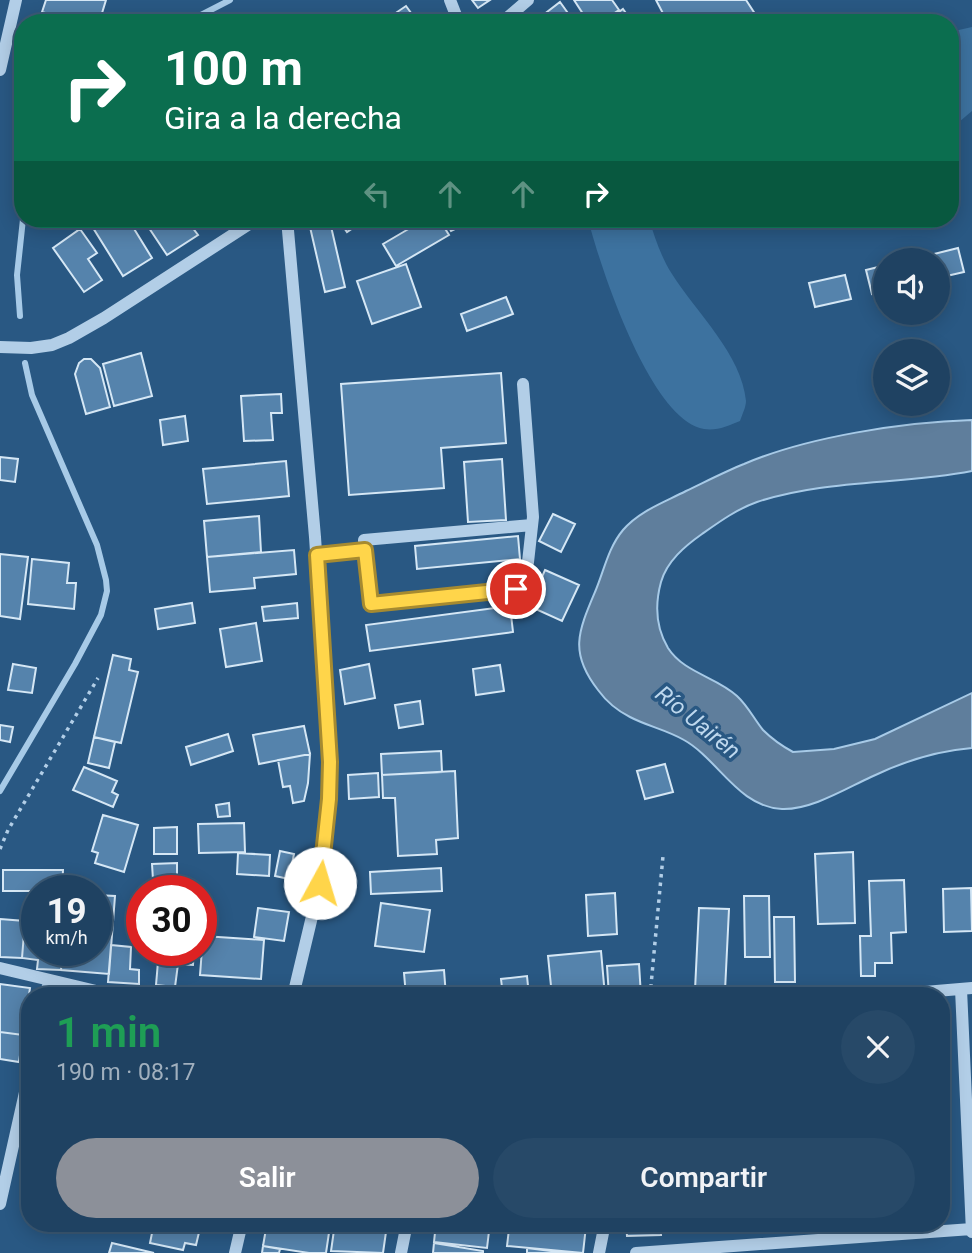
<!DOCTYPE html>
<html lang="es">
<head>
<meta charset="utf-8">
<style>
  body { margin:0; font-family:Roboto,sans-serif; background:#274968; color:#f1f3f6; height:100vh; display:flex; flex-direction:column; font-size:26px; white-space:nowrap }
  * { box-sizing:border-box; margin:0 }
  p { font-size:23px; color:#a1b0be }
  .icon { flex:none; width:38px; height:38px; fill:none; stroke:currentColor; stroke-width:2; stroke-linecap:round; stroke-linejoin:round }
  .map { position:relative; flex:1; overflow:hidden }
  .sheet { position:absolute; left:21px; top:987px; width:929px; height:245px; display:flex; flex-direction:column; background:#1f4262; border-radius:28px; box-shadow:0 4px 18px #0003,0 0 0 2px #3c5b77 }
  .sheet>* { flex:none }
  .banner { position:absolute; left:14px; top:14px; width:945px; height:214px; border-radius:28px; box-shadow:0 4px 18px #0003,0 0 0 2px #3c5b77; background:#0b6e4f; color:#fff; overflow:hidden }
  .tools { position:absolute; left:873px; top:248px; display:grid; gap:14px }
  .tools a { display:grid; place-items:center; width:77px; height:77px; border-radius:50%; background:#1f4262; box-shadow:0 4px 18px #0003,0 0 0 2px #3c5b77; font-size:35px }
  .speed { position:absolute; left:21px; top:875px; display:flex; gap:14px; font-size:35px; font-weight:700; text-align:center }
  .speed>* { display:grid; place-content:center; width:91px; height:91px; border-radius:50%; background:#1f4262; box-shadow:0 4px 18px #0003,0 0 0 2px #3c5b77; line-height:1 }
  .speed small { font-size:18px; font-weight:400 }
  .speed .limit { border:10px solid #d22; background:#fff; color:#111 }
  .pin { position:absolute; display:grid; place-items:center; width:60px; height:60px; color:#fff; margin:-30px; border:4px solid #fff; border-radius:50%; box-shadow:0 2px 7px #0007 }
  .me { position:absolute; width:77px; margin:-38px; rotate:6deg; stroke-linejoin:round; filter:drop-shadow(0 0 5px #0008) }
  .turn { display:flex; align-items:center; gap:24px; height:147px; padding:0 35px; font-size:32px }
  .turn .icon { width:91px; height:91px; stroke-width:2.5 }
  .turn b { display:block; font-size:49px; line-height:60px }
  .lanes { display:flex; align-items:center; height:66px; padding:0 35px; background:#0003; justify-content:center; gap:35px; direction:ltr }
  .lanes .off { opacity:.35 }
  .round { display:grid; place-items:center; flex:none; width:74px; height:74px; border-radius:37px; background:#274968 }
  .overview { display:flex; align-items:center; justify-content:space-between; height:119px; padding:0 35px }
  h1 { font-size:42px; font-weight:600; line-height:52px; color:#1e9e55 }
  .cta { display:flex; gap:14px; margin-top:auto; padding:14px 35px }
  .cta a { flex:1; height:80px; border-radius:42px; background:#8c9099; color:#fff; font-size:28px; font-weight:600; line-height:80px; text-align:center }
  .cta a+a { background:#274968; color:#f1f3f6 }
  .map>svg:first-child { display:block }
  .green { fill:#3d729f }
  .water { fill:#5f7e9c; stroke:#a7cae7; stroke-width:2 }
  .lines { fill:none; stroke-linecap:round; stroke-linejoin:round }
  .stream { stroke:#a7cae7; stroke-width:6 }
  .building { fill:#5583ac; stroke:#d5e7f5; stroke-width:2 }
  .path { stroke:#b2cee7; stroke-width:3.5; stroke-dasharray:3.5 5; stroke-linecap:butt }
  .minor { stroke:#b2cee7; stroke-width:12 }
  .route-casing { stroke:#a68a30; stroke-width:18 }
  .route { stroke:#ffd54a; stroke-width:12 }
  .labels { text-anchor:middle; stroke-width:7; stroke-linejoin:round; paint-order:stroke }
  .water-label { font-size:23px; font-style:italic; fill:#bed8ee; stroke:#295883 }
</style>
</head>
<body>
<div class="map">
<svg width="972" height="1253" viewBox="0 0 972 1253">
  <rect width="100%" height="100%" fill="#295883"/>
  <path class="green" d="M972,27V111L959,122L950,137V32Z
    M588,219H649C655,238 661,257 672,274C696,312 742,355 746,401C746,407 742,415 740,421C728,426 717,431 704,429C650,420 600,266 588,219Z"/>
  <path class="water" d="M972,420V471C901,485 826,479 757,502C737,509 719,522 702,534C685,546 667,561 661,582C655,604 656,628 668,648C684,673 717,677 737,696C748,706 754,719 763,730C772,739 782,746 793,752L834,749L875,739L972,693V748C935,751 904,761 871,777C845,789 811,810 782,809C738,807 718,759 684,740C667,730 647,726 630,717C618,711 606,701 598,690C569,653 578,632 595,592C604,571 608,548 623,530C639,511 665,502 686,491C705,482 724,472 744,464C807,437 903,422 972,420Z"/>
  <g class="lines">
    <path class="stream" d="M178,23L199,16L230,0
      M20,316L17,275L23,219
      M0,791L75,664L101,615L107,591L106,580L97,545L32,395L25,363"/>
  </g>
  <path class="building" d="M46,0H106L99,23H79L42,12Z
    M472,0H490L478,8Z
    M574,0H612L619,10L599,23H589Z
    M656,0H746L761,23H668Z
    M560,2L575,23H534V22Z
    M406,6L414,17L406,23H381Z
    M623,9L633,23H604Z
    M646,15L651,23H635Z
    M22,23H23V56L16,54Z
    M97,219H128L152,258L123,276L90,223Z
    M143,219H186L198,235L167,255Z
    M338,219H366L347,232Z
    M414,219H439L449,235L396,266L383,244L417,224Z
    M445,219H476L451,231Z
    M330,222L345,287L325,292L310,227Z
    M80,229L97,253L88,259L102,280L84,292L53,248Z
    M958,248L964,272L938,278V261H919L918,258Z
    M406,264L421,307L372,324L357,281Z
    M886,265V291L872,294L866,270Z
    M845,275L851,299L815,307L809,283Z
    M506,297L513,314L467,331L461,314Z
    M141,353L152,396L114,406L103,364Z
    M84,359H91L100,368L110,407L86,414L75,374L79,363Z
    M501,373L506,443L441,448L444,488L349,495L341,384Z
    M281,394L282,413H271L273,440L244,441L241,396Z
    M185,416L188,441L163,445L160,420Z
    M0,457L18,459L15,482L0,480Z
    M502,459L506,520L468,522L464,462Z
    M286,461L289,496L207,504L203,469Z
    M553,514L575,524L561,552L539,541Z
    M259,516L261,552L207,557L204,521Z
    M518,536L520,559L417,569L415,546Z
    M294,550L296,574L254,578L255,588L210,592L207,557Z
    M0,554L28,557L20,619L0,616Z
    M32,559L69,563L67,583H76L74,609L28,604Z
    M545,570L579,585L562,621L529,606Z
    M192,603L195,623L158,629L155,609Z
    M297,603L298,618L264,621L262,607Z
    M510,606L513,632L370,651L366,625Z
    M256,623L262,661L226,667L220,629Z
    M113,655L131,659L129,670L138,672L121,743L94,737Z
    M13,664L36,668L32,693L8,690Z
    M369,664L375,698L345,704L340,670Z
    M500,665L504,691L476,695L473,669Z
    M420,701L423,724L399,728L395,705Z
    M0,725L13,727L10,742L0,740Z
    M304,726L310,754L259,764L253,735Z
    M228,734L233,751L191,765L186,747Z
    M94,737L115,742L109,768L88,763Z
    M441,751L442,772L382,775L381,754Z
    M310,754L308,783L304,801L293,803L290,786L283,787L278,760Z
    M665,764L673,792L645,799L637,771Z
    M84,767L117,781L112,792L118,795L113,807L73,790Z
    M455,771L458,838L436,840L437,854L398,856L395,798H383L382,775Z
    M378,773L379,797L349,799L348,775Z
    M229,803L230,816L218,817L216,805Z
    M103,815L138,825L124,872L95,863L98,853L92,851Z
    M244,823L245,852L199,853L198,824Z
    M177,827V854H154V828Z
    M280,851L294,854L289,879L275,876Z
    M853,852L855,923L818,924L815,854Z
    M238,853L270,855L269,876L237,874Z
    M177,863V879L153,880L152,864Z
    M441,868L442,891L371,894L370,872Z
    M3,870H63L62,891H3Z
    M904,880L906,932L891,933L892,963H875V976H861L860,936H871L869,881Z
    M971,888L972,931L944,932L943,889Z
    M615,893L617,934L588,936L586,895Z
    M96,895L115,896L109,974L61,970L63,950H96Z
    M744,896H769L770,957H745Z
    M381,903L430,910L424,952L375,946Z
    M258,908L289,912L284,941L254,937Z
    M699,908L729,909L725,991L695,990Z
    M774,917H794L795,982H775Z
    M0,919L25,921L22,958L0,957Z
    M25,921L37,922V950H63L61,970L37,969L38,960L22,958Z
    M203,936L264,940L261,979L200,975Z
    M111,945L131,947L130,969L139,970V984L108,982Z
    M159,950H194L193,965L178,964L175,987L156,985Z
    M601,951L605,996H552L548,956Z
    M639,964L641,996H609L607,966Z
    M444,970L446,996H406L404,973Z
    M527,976L529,996H503L501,979Z
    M0,984L30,988L23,1035L0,1032Z
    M942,1018H947L949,1037L942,1038Z
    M0,1032L23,1035L19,1062L0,1059Z
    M948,1117L949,1128L943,1129V1139L942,1140V1118Z
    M942,1166H946V1197H942Z
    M154,1223L201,1224L196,1245L185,1243L183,1250L150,1243Z
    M267,1223H310L330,1226L326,1253H309L263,1246Z
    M335,1223L387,1225L383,1253L331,1251Z
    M436,1223H490L487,1248L434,1242Z
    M515,1223L586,1226L583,1253L507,1246L509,1229L514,1230Z
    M626,1223H660L661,1235L627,1236Z
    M738,1223H764V1231L738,1233Z
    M112,1243L154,1253H109Z
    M434,1243L483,1251V1253H433Z
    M263,1246L280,1249L279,1253H262Z
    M527,1248L567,1253H527Z"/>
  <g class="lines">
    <path class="path" d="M0,849L8,830L98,678
      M650,996L663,856"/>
    <path class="minor" d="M450,0L459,23
      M501,23L528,0
      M0,70L16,0
      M287,219L315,537L330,762L329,799L320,883L293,996
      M0,347L31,348L52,345L69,338L104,318L257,219
      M523,384L533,517L528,562L516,588L371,604L364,540L532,525
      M317,555L365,550
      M0,968L117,996
      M961,989L972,1232
      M46,996L49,980
      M877,996L972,988
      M0,1204L30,1070
      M235,1253L242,1223
      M401,1253L407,1223
      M599,1253L605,1223
      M636,1253L972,1229"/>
  </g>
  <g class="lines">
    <defs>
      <path id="route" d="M320,883L329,799L330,762L317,555L365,550L371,604L516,589"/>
    </defs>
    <use href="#route" class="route-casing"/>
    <use href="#route" class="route"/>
  </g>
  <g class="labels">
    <g class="water-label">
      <text transform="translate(698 722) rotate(39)" y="8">Río Uairén</text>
    </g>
  </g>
</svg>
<div class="tools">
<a><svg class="icon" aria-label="sound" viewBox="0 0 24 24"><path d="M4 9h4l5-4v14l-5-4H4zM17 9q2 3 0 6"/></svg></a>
<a><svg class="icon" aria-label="layers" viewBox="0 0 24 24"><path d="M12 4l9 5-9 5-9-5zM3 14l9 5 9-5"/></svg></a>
</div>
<div class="speed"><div>19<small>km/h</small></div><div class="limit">30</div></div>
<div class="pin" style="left:516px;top:589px;background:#d93025"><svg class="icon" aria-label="arrive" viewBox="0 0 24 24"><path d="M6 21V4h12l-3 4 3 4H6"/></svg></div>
<svg class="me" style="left:320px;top:883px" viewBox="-20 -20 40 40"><circle r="19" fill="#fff"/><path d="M0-13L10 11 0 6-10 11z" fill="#ffd54a"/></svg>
<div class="banner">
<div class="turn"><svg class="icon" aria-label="right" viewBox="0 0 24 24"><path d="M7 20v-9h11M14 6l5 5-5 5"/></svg><div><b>100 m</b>Gira a la derecha</div></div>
<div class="lanes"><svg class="icon off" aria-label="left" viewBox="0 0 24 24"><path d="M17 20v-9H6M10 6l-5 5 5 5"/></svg><svg class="icon off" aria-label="ahead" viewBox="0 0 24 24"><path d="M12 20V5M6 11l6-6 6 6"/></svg><svg class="icon off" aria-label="ahead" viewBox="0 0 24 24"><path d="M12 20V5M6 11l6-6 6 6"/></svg><svg class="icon" aria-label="right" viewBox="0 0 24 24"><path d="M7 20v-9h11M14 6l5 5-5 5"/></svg></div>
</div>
<section class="sheet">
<div class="overview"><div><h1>1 min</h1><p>190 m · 08:17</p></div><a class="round"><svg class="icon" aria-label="close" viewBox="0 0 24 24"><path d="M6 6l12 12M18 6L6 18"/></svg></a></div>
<div class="cta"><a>Salir</a><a>Compartir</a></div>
</section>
</div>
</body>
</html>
